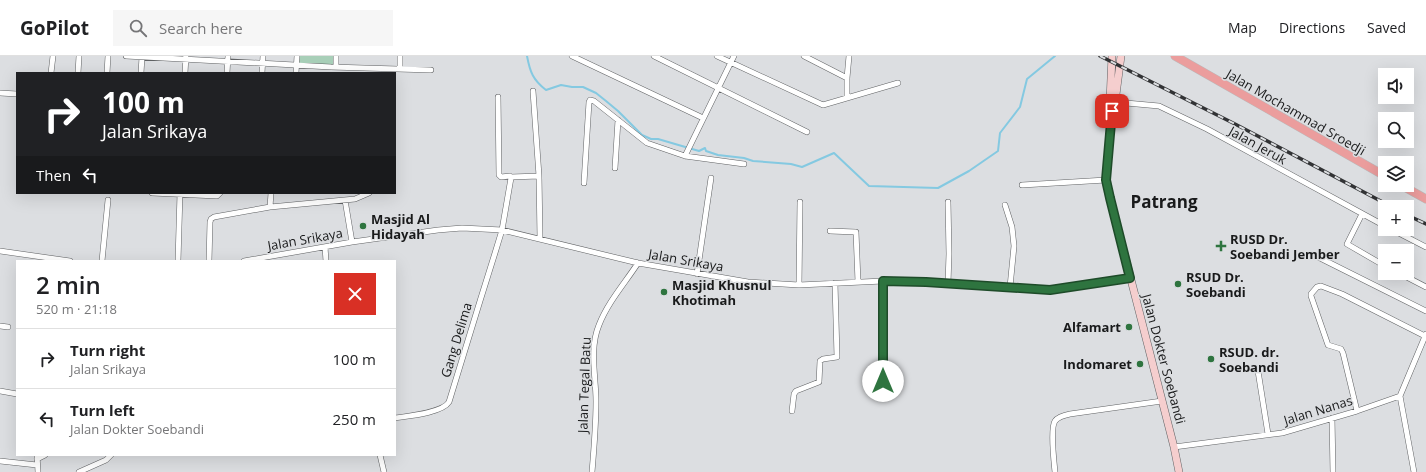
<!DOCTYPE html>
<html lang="en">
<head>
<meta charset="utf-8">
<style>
  body { margin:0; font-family:"Open Sans",sans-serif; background:#f6f6f6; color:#202124; height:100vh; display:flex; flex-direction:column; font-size:15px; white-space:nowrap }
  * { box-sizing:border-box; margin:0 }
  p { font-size:13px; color:#757577 }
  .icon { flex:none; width:22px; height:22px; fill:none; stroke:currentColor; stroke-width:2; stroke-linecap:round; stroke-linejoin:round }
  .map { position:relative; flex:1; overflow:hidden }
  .panel { position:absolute; left:16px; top:204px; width:380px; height:196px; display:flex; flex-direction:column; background:#fff; border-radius:0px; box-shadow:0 4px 16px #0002 }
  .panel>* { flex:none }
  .hud { position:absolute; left:16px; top:16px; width:380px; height:122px; border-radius:0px; box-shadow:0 4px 16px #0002; background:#202124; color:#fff; overflow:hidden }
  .tools { position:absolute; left:1378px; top:12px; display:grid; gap:8px }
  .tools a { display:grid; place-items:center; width:36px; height:36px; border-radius:0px; background:#fff; box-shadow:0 4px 16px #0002; font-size:20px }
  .pin { position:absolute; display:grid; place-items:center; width:34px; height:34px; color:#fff; margin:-17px; border-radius:8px; box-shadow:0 2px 6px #0006 }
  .me { position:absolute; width:44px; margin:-22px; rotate:0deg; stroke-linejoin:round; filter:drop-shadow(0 0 3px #0008) }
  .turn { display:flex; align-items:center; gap:14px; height:84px; padding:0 20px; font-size:18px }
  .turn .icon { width:52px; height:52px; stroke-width:2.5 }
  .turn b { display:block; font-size:28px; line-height:34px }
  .then { display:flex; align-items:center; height:38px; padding:0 20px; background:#0003; gap:8px; font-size:15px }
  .round { display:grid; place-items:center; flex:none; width:42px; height:42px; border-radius:0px; background:#f6f6f6 }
  .overview { display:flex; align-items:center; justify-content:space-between; height:68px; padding:0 20px }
  h1 { font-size:24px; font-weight:600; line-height:30px }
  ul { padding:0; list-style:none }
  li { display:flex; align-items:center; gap:12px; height:60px; padding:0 20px; border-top:1px solid #e0e0e0 }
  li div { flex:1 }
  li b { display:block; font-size:15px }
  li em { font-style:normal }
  header { display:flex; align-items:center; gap:24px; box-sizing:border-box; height:56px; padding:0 20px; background:#fff; border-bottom:1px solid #e0e0e0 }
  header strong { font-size:19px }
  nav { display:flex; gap:22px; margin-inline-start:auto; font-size:14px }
  .search { width:280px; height:36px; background:#f6f6f6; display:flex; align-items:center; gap:10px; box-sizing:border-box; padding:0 14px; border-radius:0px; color:#757577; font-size:15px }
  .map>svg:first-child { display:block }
  .green { fill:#a8cfb8 }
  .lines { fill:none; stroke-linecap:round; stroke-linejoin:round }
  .stream { stroke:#84c9e1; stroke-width:2 }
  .minor-casing { stroke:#606264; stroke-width:6 }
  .secondary-casing { stroke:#606264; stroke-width:8 }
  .primary-casing { stroke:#bababb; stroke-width:9 }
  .minor { stroke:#fff; stroke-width:5 }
  .secondary { stroke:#f5cece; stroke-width:7 }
  .primary { stroke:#eb9d9d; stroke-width:8 }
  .rail-casing { stroke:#323335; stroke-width:3.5 }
  .rail { stroke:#dcdee1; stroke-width:2; stroke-dasharray:6; stroke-linecap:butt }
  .route-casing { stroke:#1e4b29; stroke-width:10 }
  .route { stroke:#2e743f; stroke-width:7 }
  .poi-dot { fill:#2e743f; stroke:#dcdee1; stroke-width:1.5 }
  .labels { text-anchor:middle; stroke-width:3; stroke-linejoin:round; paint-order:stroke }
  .street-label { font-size:13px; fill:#191a1b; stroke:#dcdee1 }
  .poi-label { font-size:13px; font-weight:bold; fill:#191a1b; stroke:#dcdee1; text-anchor:start }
  .district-label { font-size:17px; font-weight:bold; fill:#191a1b; stroke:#dcdee1 }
</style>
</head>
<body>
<header>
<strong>GoPilot</strong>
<div class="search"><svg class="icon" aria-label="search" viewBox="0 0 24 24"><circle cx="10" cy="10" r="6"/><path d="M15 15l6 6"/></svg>Search here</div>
<nav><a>Map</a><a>Directions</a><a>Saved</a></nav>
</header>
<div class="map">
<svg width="1426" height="416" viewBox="0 0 1426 416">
  <rect width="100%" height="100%" fill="#dcdee1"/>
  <path class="green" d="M298,0H336V10L297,8Z"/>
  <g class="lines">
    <path class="stream" d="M527,0C530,16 533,24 546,34L561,29L572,31H583L596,37L606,45L618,55L642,79L651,83H658L699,95L705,92L706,95L718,99L744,102L753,105L791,108L802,111L834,97L869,130L938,132L969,115L998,95L1000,77L1020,51L1027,23L1055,0"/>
    <defs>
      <path id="minor" d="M126,0L331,11L431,14
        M572,0L703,62
        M654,0L807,76
        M717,0L823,49L898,27
        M804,0L847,22
        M336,11V0
        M400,12V0
        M51,17L53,0
        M78,17L79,0
        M107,17L108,0
        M141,17L142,1
        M185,17L186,0
        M227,17L228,0
        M262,17L263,0
        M296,17L297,0
        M533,35L539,120L540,182
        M0,37L17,38
        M847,41V22L849,0
        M1115,46L1159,50L1207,73L1385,170
        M685,100L734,0
        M615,112L618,64
        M511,121L539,120
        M584,127L589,46L590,44L594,45L647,87L685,100L744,108
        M1022,129L1106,124
        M152,137L217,140L220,137
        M345,144L352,186
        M948,146L949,198L948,227
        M1005,149L1012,171L1014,190L1010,231
        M270,151L271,137
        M1362,158L1347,188L1385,210
        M1391,173L1426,191
        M830,175L856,176L858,226
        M325,191L326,205
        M0,195L70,205
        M1314,199L1426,255
        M102,205L108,144
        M178,205L180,137
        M209,205L210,166L211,163L214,161L270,151L355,143L369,137
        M244,205L352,186L438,174L462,172L502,174L638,207L748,226L799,229L883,225L926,226L1050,234L1130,222
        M1399,217L1426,231
        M697,218L711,122
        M883,225V325
        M799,229L800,146
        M0,270L8,271
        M1258,315L1268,378
        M0,335L17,338
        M1400,340L1414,416
        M792,355L794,338L796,335L819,326L820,305L823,303L837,301L835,227
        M1357,355L1343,297L1341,293L1328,289L1311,240V238L1317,231L1321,230L1342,238L1425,280
        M395,362C408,360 442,357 449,346L480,245L495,197L502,174L511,122L510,120L501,121L499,119L498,41
        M1332,362L1333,416
        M1174,391L1282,377L1357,355L1400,340L1426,278
        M37,399L38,416
        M380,399L384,416
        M37,403L45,399
        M0,405L37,409
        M79,416L106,404L111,399
        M592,416C594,393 596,369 596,345C596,321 589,293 599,269C608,246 625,227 638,207
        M1055,416C1054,406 1050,372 1055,365C1058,361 1065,359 1070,358L1162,345"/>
      <path id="secondary" d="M1121,0L1115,46L1112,55L1106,124L1110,142L1174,391L1179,416
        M1111,53L1110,45L1112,0"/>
      <path id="primary" d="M1175,0L1385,120
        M1401,129L1426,143"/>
    </defs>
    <use href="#minor" class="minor-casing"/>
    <use href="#secondary" class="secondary-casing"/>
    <use href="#primary" class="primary-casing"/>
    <use href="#minor" class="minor"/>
    <use href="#secondary" class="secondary"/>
    <use href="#primary" class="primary"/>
    <defs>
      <path id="rail" d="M1100,0L1235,68L1392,151
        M1407,159L1426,168"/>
    </defs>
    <use href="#rail" class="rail-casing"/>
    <use href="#rail" class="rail"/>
  </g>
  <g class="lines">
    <defs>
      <path id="route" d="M883,325V225L926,226L1050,234L1130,222L1110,142L1106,124L1112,55"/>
    </defs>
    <use href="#route" class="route-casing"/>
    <use href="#route" class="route"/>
  </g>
  <g class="poi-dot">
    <circle cx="363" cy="170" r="4"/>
    <path d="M1219 184h4v4h4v4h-4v4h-4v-4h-4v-4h4z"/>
    <circle cx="1178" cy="228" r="4"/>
    <circle cx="664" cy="236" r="4"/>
    <circle cx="1129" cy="271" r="4"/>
    <circle cx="1211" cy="303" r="4"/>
    <circle cx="1140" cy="308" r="4"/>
  </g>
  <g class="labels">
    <g class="street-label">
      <text transform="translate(1296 56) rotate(30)" y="5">Jalan Mochammad Sroedji</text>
      <text transform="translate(1258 89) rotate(29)" y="5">Jalan Jeruk</text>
      <text transform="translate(305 183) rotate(-10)" y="5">Jalan Srikaya</text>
      <text transform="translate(686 204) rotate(10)" y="5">Jalan Srikaya</text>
      <text transform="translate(456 284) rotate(-73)" y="5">Gang Delima</text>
      <text transform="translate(1164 303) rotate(75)" y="5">Jalan Dokter Soebandi</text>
      <text transform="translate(584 329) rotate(-88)" y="5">Jalan Tegal Batu</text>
      <text transform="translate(1318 354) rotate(-17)" y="5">Jalan Nanas</text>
    </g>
    <g class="poi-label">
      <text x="371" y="168">Masjid Al<tspan x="371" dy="15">Hidayah</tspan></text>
      <text x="1230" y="188">RUSD Dr.<tspan x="1230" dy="15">Soebandi Jember</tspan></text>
      <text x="1186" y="226">RSUD Dr.<tspan x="1186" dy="15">Soebandi</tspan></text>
      <text x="672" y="234">Masjid Khusnul<tspan x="672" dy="15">Khotimah</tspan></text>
      <text x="1121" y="276" text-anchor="end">Alfamart</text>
      <text x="1219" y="301">RSUD. dr.<tspan x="1219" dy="15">Soebandi</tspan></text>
      <text x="1132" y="313" text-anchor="end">Indomaret</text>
    </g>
    <g class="district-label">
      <text x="1164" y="152">Patrang</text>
    </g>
  </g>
</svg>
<div class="tools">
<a><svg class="icon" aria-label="sound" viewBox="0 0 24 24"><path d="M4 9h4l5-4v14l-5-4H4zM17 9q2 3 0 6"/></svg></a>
<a><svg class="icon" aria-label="search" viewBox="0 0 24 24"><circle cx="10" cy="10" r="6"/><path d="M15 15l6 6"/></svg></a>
<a><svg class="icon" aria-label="layers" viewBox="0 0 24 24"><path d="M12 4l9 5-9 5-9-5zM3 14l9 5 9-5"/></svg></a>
<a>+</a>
<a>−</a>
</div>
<div class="pin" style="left:1112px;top:55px;background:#d93025"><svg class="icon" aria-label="arrive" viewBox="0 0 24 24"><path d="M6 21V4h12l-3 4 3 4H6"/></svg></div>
<svg class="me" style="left:883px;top:325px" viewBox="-20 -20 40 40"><circle r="19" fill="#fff"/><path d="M0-13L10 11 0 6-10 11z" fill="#2e743f"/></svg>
<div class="hud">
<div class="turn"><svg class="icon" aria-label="right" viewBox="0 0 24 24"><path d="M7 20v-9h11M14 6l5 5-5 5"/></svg><div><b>100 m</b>Jalan Srikaya</div></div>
<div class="then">Then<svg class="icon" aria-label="left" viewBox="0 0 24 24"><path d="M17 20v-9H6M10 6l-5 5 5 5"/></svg></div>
</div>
<section class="panel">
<div class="overview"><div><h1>2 min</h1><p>520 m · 21:18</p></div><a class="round" style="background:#d93025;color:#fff"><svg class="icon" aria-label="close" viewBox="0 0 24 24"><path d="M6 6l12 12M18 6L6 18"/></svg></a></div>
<ul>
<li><svg class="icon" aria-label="right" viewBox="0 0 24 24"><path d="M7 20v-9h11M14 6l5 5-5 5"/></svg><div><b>Turn right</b><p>Jalan Srikaya</p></div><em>100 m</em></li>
<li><svg class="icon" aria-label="left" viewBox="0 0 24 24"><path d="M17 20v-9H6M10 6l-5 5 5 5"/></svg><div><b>Turn left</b><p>Jalan Dokter Soebandi</p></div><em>250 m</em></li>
</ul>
</section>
</div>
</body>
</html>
